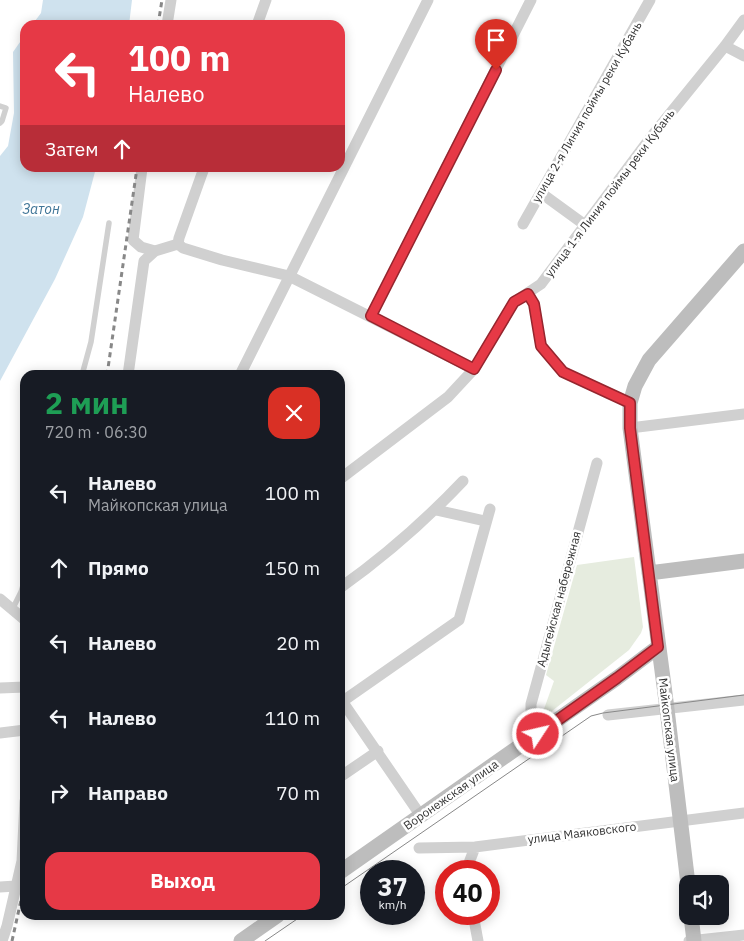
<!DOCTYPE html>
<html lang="ru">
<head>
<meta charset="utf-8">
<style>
  body { margin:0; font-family:"IBM Plex Sans",sans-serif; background:#242831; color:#f1f3f6; height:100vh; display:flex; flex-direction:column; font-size:19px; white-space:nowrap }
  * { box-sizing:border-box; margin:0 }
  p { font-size:16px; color:#9ea1a6 }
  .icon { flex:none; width:28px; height:28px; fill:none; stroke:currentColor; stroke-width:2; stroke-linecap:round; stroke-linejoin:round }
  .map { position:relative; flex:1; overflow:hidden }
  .details { position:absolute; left:20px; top:370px; width:325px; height:550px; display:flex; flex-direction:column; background:#171b24; border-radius:15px; box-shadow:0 2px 12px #0003 }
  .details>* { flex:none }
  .hud { position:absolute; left:20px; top:20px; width:325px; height:152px; border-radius:15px; box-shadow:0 2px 12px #0003; background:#e63946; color:#fff; overflow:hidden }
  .controls { position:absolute; left:679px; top:875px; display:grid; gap:10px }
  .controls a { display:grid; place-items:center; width:50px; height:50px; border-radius:10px; background:#171b24; box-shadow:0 2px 12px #0003; font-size:25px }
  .speed { position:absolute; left:360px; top:860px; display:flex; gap:10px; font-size:25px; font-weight:700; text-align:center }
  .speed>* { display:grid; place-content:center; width:65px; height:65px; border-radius:50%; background:#171b24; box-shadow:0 2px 12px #0003; line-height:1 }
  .speed small { font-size:12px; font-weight:400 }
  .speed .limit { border:8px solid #d22; background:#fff; color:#111 }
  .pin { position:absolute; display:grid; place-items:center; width:42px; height:42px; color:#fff; margin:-51px -21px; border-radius:50% 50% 50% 0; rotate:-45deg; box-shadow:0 0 5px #0007 }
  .pin .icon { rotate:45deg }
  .me { position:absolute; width:55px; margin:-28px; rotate:55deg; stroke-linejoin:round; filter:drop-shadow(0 0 4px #0008) }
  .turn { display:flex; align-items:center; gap:18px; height:105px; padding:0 25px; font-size:22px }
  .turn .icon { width:65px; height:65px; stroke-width:2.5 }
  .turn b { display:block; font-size:35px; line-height:42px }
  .then { display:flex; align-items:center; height:48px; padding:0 25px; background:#0003; gap:10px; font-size:19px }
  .round { display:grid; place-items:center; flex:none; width:52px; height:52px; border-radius:15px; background:#242831 }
  .overview { display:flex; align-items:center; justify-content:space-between; height:85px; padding:0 25px }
  h1 { font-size:30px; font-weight:700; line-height:38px; color:#1e9e55 }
  .action { display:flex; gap:10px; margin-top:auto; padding:10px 25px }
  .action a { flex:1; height:58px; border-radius:15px; background:#e63946; color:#fff; font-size:20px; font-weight:700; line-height:58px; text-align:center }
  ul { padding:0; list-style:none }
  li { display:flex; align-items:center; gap:15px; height:75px; padding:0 25px }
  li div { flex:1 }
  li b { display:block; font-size:19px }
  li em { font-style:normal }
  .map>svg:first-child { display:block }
  .green { fill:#e6ecdf }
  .water { fill:#cfe2ee }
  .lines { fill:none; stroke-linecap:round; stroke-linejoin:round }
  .lane { stroke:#d0d0d0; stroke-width:5.5 }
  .street { stroke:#d0d0d0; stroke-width:11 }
  .secondary { stroke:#bdbdbd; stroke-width:15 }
  .tram { stroke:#888; stroke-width:1 }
  .rail { stroke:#888; stroke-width:3; stroke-dasharray:5 4; stroke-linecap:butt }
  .route-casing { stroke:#96252e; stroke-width:12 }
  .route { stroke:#e63946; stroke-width:9 }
  .labels { text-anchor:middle; stroke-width:5; stroke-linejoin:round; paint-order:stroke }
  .street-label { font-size:12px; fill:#333; stroke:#fff }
  .water-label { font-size:14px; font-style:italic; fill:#3f7597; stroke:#fff }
</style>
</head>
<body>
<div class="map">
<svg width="744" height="941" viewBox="0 0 744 941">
  <rect width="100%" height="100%" fill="#fff"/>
  <path class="green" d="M634,557L643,627L641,633L629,650L547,715L544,709L554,681L546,675L577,565Z"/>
  <path class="water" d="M43,0H132L129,25H32L41,13Z
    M25,35V168H96L83,217L55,279L0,381V156L8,146L14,113L13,52Z"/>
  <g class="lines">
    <path class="lane" d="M0,106L6,108L2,121L0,123
      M82,375L91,342L109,223
      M13,608L21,592L25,579"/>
    <path class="street" d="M167,25L171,0
      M257,25L266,0
      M725,46L744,56
      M142,168L133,240L141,247L155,251
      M541,193L585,225
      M523,224L650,0
      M178,244L183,248L222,260L289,276L474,369
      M178,244L179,238L204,168
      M528,294L534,304L541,346L563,372L630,403
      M371,316L531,0
      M128,375L144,261L155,251L178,244
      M240,375L428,0
      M630,428L744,414
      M340,479L448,397L474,369L514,302L541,284L651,137L725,46L744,20
      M436,510L485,521
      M340,588C385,556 425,521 463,481
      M0,599L25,620
      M0,688L25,687
      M340,698L421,816
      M343,701L459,620L490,509
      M608,715L744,700
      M0,733L25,730
      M538,734L531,717V704L597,463
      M340,777L378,751
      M419,848L475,847L744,813
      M469,871V863L475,847
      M0,887L16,886
      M473,914L478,941
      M2,941L7,926L22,861L25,801
      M689,941L744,935"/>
    <path class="secondary" d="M649,573L744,561
      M340,872L617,678L658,647
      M688,884L666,701L630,428V403L635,386L649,360L744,251
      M691,916L694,941
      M241,941L278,915"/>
    <path class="tram" d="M340,889L591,716L603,713L744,695
      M265,941L303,915"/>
    <path class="rail" d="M158,25L162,0
      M107,375L137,168
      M12,941L25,882"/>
  </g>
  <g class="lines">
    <defs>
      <path id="route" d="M496,70L371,316L474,369L514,302L528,294L534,304L541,346L563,372L630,403V428L658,647L617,678L538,734"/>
    </defs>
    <use href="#route" class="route-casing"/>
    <use href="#route" class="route"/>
  </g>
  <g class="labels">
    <g class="street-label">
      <text transform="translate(587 112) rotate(-60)" y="4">улица 2-я Линия поймы реки Кубань</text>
      <text transform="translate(610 193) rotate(-53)" y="4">улица 1-я Линия поймы реки Кубань</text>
      <text transform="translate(559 599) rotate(-75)" y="4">Адыгейская набережная</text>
      <text transform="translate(669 730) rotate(83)" y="4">Майкопская улица</text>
      <text transform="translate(451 795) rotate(-35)" y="4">Воронежская улица</text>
      <text transform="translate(582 833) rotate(-7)" y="4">улица Маяковского</text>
    </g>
    <g class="water-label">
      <text x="41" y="214">Затон</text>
    </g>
  </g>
</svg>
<div class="controls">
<a><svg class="icon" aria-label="sound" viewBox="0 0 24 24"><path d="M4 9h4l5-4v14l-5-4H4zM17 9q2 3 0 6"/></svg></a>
</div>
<div class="speed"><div>37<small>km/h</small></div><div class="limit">40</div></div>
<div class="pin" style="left:496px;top:70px;background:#d93025"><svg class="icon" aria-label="arrive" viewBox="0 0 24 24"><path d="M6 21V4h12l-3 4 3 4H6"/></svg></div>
<svg class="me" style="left:538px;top:734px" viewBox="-20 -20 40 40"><circle r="17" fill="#e63946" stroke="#fff" stroke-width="3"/><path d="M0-11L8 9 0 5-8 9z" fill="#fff"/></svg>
<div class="hud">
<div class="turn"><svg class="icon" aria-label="left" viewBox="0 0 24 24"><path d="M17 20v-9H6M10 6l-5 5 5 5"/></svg><div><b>100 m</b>Налево</div></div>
<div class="then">Затем<svg class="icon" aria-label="ahead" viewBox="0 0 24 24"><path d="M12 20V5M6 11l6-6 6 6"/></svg></div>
</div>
<section class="details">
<div class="overview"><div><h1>2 мин</h1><p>720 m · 06:30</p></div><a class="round" style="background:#d93025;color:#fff"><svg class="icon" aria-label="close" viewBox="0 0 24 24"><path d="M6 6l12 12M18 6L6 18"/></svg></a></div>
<ul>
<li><svg class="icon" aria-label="left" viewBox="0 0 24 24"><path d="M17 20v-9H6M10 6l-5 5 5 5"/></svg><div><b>Налево</b><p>Майкопская улица</p></div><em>100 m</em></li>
<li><svg class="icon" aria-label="ahead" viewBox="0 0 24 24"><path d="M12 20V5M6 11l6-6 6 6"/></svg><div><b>Прямо</b></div><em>150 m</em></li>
<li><svg class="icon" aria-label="left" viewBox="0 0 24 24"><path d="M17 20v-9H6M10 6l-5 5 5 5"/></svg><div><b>Налево</b></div><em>20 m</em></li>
<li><svg class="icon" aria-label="left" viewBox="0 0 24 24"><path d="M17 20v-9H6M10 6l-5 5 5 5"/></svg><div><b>Налево</b></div><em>110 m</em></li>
<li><svg class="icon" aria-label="right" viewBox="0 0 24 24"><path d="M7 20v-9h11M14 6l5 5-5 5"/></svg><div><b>Направо</b></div><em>70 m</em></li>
</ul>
<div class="action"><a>Выход</a></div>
</section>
</div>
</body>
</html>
